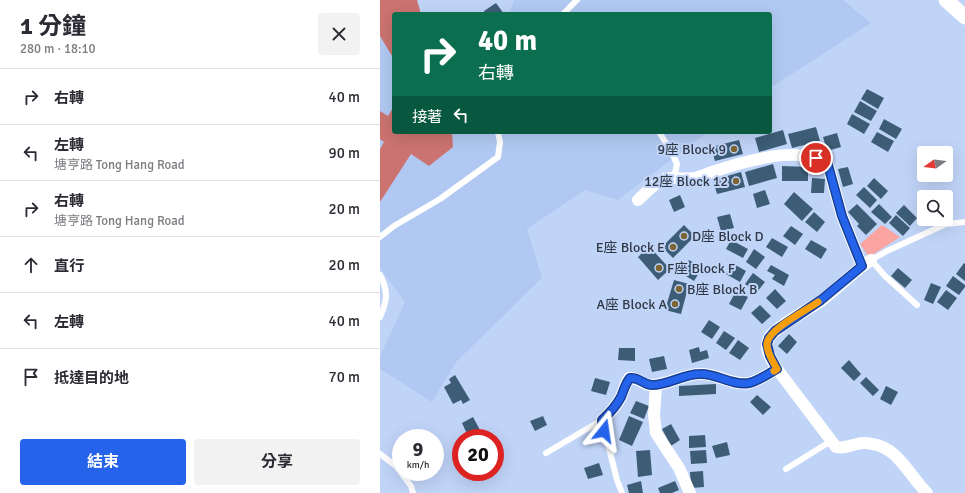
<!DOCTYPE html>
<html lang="zh-TW">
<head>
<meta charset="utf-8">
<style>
  body { margin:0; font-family:Signika,"Noto Sans TC",sans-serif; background:#f2f2f3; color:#2b2b33; height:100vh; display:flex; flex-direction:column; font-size:15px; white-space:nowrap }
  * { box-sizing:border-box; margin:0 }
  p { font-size:13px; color:#7c7c81 }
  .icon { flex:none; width:22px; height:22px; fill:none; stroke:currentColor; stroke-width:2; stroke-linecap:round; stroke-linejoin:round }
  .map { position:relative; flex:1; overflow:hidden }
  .drawer { display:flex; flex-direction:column; background:#fff; width:380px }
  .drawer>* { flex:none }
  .guide { position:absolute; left:12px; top:12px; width:380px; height:122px; border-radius:4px; box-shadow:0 4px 16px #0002; background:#0b6e4f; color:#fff; overflow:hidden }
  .needle { width:26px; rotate:256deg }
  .controls { position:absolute; left:537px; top:146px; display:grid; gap:8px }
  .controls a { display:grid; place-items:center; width:36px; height:36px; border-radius:4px; background:#fff; box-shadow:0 4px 16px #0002; font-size:20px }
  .speed { position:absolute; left:12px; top:429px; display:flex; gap:8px; font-size:20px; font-weight:700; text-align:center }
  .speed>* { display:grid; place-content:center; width:52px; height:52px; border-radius:50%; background:#fff; box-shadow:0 4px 16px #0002; line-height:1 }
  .speed small { font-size:10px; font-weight:400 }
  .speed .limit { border:6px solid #d22; background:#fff; color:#111 }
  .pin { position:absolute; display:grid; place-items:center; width:34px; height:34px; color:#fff; margin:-17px; border:2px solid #fff; border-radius:50%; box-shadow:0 1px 4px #0007 }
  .me { position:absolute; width:44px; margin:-22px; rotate:15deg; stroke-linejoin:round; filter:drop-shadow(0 0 3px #0008) }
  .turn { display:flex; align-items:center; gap:14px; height:84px; padding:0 20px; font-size:18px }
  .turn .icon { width:52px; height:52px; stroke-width:2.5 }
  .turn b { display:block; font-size:28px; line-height:34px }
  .then { display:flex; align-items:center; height:38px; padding:0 20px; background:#0003; gap:8px; font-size:15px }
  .round { display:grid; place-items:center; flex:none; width:42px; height:42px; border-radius:4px; background:#f2f2f3 }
  .overview { display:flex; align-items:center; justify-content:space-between; height:68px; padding:0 20px }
  h1 { font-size:24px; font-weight:700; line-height:30px }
  .button { display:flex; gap:8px; margin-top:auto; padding:8px 20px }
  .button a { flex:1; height:46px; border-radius:4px; background:#2563eb; color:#fff; font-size:16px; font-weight:700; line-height:46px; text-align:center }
  .button a+a { background:#f2f2f3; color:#2b2b33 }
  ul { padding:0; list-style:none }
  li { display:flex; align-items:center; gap:12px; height:56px; padding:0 20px; border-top:1px solid #e1e1e2 }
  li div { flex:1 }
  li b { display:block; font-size:15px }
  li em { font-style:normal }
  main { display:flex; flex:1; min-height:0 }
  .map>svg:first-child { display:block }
  .built { fill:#b1c9f2 }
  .green { fill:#faa5a1 }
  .forest { fill:#cb7370 }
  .building { fill:#3d5d76 }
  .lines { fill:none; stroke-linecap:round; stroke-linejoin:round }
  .service { stroke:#fff; stroke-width:6 }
  .minor { stroke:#fff; stroke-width:12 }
  .tertiary { stroke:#fff; stroke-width:15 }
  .route-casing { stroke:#184099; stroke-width:10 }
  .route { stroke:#2563eb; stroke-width:7 }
  .slow { stroke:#f59e0b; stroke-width:7 }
  .poi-dot { fill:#7d6535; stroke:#c0d4f8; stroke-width:1.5 }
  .labels { text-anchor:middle; stroke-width:4; stroke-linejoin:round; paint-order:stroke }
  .poi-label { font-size:14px; fill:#303846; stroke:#c0d4f8; text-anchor:end }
</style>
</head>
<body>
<main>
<section class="drawer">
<div class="overview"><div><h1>1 分鐘</h1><p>280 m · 18:10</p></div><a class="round"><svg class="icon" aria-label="close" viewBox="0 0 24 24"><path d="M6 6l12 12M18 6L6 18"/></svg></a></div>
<ul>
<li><svg class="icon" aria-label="right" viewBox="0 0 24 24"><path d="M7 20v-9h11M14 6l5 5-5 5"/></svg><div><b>右轉</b></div><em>40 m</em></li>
<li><svg class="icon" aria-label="left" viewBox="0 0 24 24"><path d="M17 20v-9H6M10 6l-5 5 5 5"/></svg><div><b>左轉</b><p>塘亨路 Tong Hang Road</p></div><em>90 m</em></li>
<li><svg class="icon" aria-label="right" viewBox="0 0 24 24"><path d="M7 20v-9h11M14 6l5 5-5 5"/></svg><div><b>右轉</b><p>塘亨路 Tong Hang Road</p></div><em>20 m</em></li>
<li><svg class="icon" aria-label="ahead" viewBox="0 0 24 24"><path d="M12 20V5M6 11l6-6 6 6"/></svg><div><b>直行</b></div><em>20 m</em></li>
<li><svg class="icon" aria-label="left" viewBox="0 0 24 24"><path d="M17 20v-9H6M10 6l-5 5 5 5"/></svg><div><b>左轉</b></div><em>40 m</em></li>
<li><svg class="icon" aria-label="arrive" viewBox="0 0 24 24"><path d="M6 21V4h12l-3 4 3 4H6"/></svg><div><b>抵達目的地</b></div><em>70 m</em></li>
</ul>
<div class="button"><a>結束</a><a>分享</a></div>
</section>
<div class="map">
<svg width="585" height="493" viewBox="0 0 585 493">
  <rect width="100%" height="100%" fill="#c0d4f8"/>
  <path class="built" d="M0,0H37L41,14H14V132H328L238,200L205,190L147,229L162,278L76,362L52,402L0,369V356L25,302L0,268Z
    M134,0H463L491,23L390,88V14H129Z"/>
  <path class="green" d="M502,225L520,237L489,257L480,244Z"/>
  <path class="forest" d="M0,0H37L41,14H14V58L12,56L0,36Z
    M14,106V132H72L73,147L49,166L31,154L0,202V149L4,142L0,139V111L8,116Z"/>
  <path class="building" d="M116,3L124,14H105L104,11Z
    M487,89L504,98L498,109L481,99Z
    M480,101L497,111L491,121L474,112Z
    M472,114L490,124L484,134L467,124Z
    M504,119L522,129L516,139L499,129Z
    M436,127L440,141L412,148L408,134Z
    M403,130L407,144L379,152L375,138Z
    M497,132L514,141L508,152L491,142Z
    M457,133L461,147L447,151L443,137Z
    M359,140L363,154L335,161L331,147Z
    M393,164L397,178L369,186L365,172Z
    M402,166L428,167V181H402Z
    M468,167L473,184L463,187L458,169Z
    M361,172L365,187L337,194L333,180Z
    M432,178L445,179L444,193H431Z
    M494,178L508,191L501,199L487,186Z
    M484,187L497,200L490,208L476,195Z
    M385,190L390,204L377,208L373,194Z
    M414,192L433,209L422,221L404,204Z
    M300,195L305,207L294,212L289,200Z
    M477,204L497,224L486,235L477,226L479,224L468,212Z
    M499,204L512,217L505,224L491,212Z
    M524,205L537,218L530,226L516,213Z
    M434,212L445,222L437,232L425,222Z
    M350,214L354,228L341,231L337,217Z
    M516,215L530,228L523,236L509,223Z
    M304,225L315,236L293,258L282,247Z
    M411,226L423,234L415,245L403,236Z
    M392,238L408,247L402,257L386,247Z
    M351,240L368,249L363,258L346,249Z
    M431,240L447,249L441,259L425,249Z
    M269,246L290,269L278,280L258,257Z
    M374,249L385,257L376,269L366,262Z
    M309,260L322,268L314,281L301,273Z
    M352,263L366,271L360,282L346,274Z
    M584,263L585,264V281L576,274Z
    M391,265L409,275L404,286L392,279L395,275L387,271Z
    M518,268L532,280L525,288L511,276Z
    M373,273L385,282L377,292L365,284Z
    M573,276L585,285V287L579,295L566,286Z
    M294,280L309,284L301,314L285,310Z
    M551,283L561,287L553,304L544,300Z
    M395,289L406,301L397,309L386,298Z
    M566,290L577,298L568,310L557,302Z
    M356,291L368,297L361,310L349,304Z
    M380,305L391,316L382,324L371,313Z
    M329,320L340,327L332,339L321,332Z
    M344,331L355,338L346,350L336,343Z
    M409,334L417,342L407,354L398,346Z
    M358,340L369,348L360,360L349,353Z
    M319,347L320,352L327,350L329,358L312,363L309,350Z
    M239,348H255V361L238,360Z
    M284,356L287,369L272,372L269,359Z
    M469,360L481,374L474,381L461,368Z
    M75,375L90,400L83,404L81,400L73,404L64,387L71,383L69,379Z
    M486,377L499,390L493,396L480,383Z
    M215,378L230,382L226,395L211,391Z
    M336,384V394L299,396V386Z
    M506,386L518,392L511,405L500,399Z
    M377,395L391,407L383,415L370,402Z
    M256,401L269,406L264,419L250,413Z
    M163,416L167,425L155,431L150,421Z
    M249,416L263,422L252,446L239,440Z
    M93,417L100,430L88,436L82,423Z
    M291,424L300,440L291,446L282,429Z
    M325,435L326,447L309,448V436Z
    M347,442L350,455L336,458L332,446Z
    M270,450L272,475L258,477L256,451Z
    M326,450L327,463L311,464L310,451Z
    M219,463L223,475L208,479L204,468Z
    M323,471L324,487L311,488L310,472Z
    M261,481L263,493H249L247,485Z
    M295,481L299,490L292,493H280L278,488Z"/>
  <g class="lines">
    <path class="service" d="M183,14L197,0
      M279,132L291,151L297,164L294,178
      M0,237L14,226L60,199L118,157L120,142L118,132
      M0,275C9,292 7,301 0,317
      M537,305L505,276L491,260L507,251L566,224L585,222
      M166,453L222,420L237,480L242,493
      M0,454L16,466L31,486L33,493
      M406,469L451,441"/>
    <path class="minor" d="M258,200C266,193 274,183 284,179C291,176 305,180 315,178C319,177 324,175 329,173C358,163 422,143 448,165L462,216L482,266
      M491,260C473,272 458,288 441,301C429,309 395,327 389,338C383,348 392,361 397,369L456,447C464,449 468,446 477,444C481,443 488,443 492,444C518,447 530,477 547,493
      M276,385L274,415L276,433L299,468L310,493
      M222,420C230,413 236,406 241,397C244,390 245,384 249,378C260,377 263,386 272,385C289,385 303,374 320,374C337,373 352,386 369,383C378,381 388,374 397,369"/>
    <path class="tertiary" d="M566,0L585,17"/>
  </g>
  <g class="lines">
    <defs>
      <path id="route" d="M224,431L222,420C230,413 236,406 241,397C244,390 245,384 250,378C260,377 263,385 272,385C289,385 303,374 320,374C336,373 352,386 369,383C378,381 388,374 397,369L390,356L387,344L389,338L395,331L441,300L482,266L462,216L448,165L442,160L436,158"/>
    </defs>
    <use href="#route" class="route-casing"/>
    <use href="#route" class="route"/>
    <path class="slow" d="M394,371L397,369C393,362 386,351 387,343C389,329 427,310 438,302"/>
  </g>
  <g class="poi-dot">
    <circle cx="354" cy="149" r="4"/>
    <circle cx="356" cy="181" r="4"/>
    <circle cx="304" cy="236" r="4"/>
    <circle cx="293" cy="247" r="4"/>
    <circle cx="279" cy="268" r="4"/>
    <circle cx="299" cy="289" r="4"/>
    <circle cx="295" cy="304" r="4"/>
  </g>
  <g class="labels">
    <g class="poi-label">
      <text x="346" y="154">9座 Block 9</text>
      <text x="348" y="186">12座 Block 12</text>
      <text x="312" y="241" text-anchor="start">D座 Block D</text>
      <text x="285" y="252">E座 Block E</text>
      <text x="287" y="273" text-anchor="start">F座 Block F</text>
      <text x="307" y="294" text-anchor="start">B座 Block B</text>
      <text x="287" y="309">A座 Block A</text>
    </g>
  </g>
</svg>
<div class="controls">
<a><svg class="needle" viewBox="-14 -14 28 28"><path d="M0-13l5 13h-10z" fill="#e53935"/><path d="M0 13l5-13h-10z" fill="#7c7c81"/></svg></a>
<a><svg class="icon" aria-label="search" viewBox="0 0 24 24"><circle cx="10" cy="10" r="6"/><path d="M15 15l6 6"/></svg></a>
</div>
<div class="speed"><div>9<small>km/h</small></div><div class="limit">20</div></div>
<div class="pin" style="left:436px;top:158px;background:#d93025"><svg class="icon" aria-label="arrive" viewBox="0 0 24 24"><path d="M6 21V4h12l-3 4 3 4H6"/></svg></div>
<svg class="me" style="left:224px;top:431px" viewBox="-20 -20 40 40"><path d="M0-17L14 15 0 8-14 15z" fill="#2563eb" stroke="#fff" stroke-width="4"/></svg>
<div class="guide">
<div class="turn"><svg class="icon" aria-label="right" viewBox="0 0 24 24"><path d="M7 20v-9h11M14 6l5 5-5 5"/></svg><div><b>40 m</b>右轉</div></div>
<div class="then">接著<svg class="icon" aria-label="left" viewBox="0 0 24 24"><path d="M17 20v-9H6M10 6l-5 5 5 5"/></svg></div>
</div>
</div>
</main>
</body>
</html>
